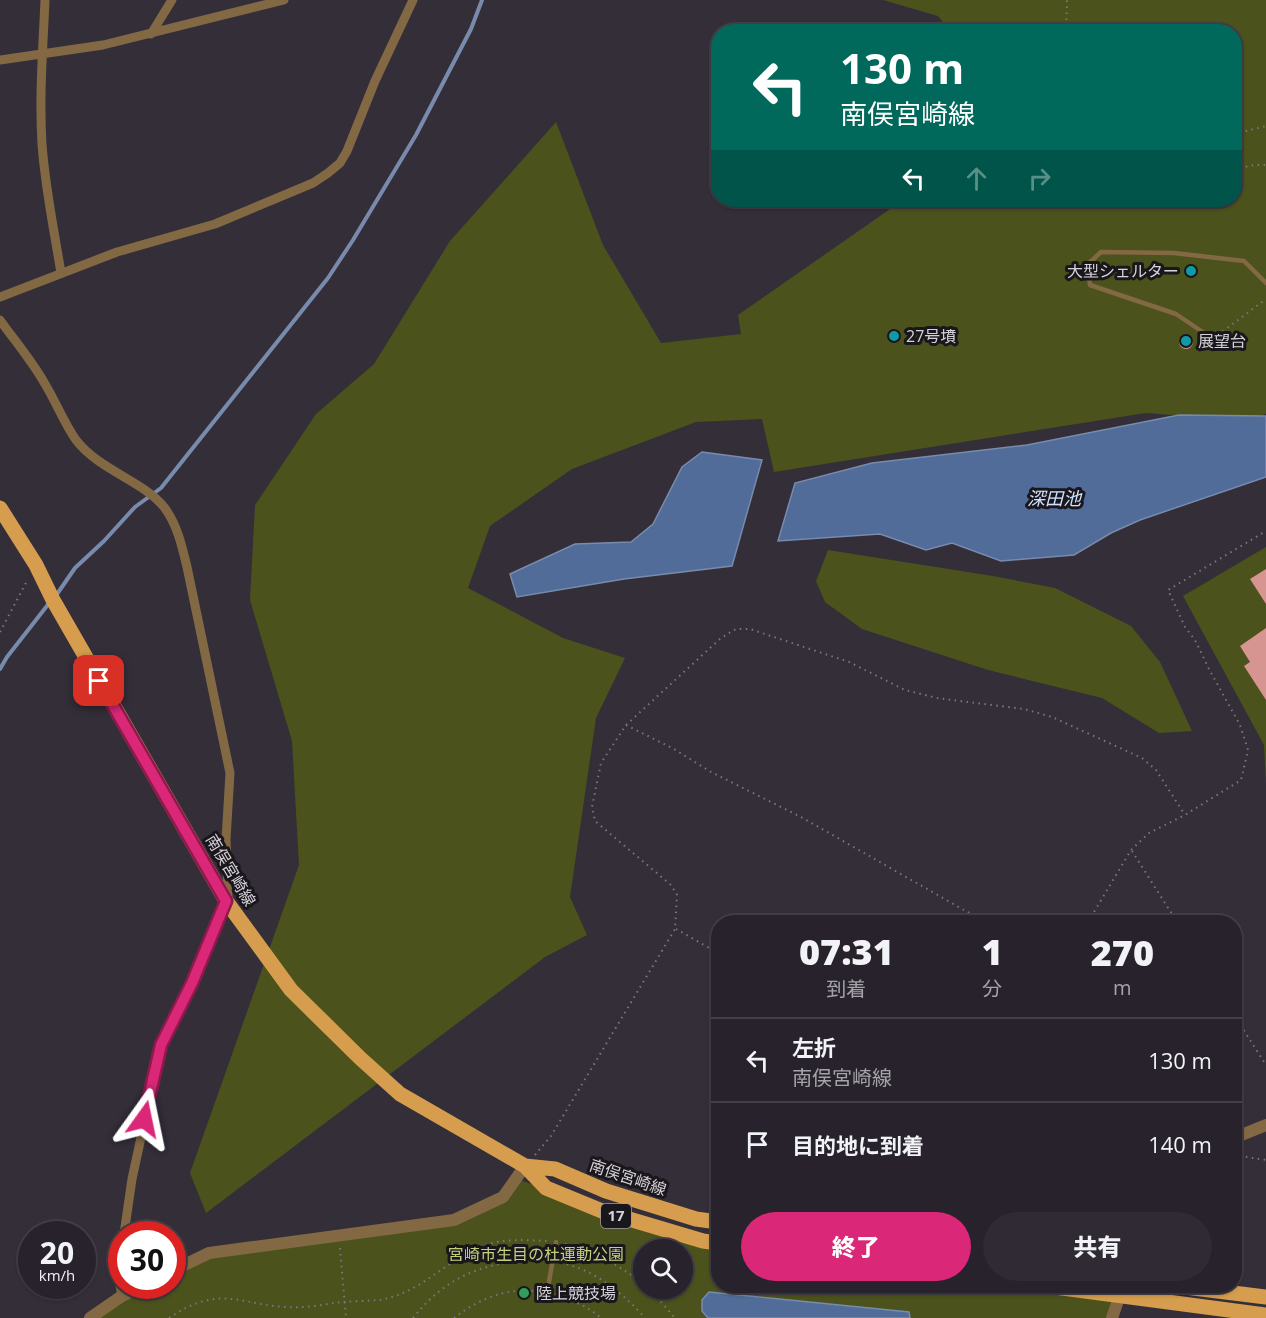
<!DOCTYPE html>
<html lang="ja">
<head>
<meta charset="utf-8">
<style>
  body { margin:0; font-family:"Open Sans","Noto Sans JP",sans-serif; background:#2f2a33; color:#f1f3f6; height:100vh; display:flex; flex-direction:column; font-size:22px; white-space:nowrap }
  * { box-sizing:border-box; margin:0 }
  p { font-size:20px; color:#a4a4a9 }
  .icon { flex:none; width:33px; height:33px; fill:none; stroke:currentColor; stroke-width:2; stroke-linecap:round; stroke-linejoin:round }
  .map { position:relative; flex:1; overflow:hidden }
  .drawer { position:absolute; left:711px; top:915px; width:531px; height:378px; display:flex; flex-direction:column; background:#27222b; border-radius:24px; box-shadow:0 2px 4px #0004,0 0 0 2px #433f47 }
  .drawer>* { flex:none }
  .top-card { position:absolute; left:711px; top:24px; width:531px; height:183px; border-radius:24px; box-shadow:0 2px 4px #0004,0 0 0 2px #433f47; background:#00695c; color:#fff; overflow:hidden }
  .fabs { position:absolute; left:633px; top:1239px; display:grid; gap:12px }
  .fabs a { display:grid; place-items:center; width:60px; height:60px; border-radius:50%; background:#27222b; box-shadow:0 2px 4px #0004,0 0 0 2px #433f47; font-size:30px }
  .speed { position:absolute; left:18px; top:1221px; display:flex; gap:12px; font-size:30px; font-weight:700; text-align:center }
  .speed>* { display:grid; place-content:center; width:78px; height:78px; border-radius:50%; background:#27222b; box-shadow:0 2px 4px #0004,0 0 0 2px #433f47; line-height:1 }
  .speed small { font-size:15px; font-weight:400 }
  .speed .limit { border:9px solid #d22; background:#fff; color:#111 }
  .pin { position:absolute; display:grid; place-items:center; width:51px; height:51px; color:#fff; margin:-26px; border-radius:12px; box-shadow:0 3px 9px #0006 }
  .me { position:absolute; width:66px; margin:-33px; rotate:12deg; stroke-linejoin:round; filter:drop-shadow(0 0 4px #0008) }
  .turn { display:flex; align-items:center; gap:21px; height:126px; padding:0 30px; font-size:27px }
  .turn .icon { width:78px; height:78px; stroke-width:2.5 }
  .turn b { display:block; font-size:42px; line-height:51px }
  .lanes { display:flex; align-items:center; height:57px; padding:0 30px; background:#0003; justify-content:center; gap:30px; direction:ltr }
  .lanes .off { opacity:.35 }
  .eta { display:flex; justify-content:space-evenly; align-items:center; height:102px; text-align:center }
  .eta b { font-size:36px; font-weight:800; line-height:42px }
  .cta { display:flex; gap:12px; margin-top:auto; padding:12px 30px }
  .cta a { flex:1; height:69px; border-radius:36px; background:#db2777; color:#fff; font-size:24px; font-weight:800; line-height:69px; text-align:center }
  .cta a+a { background:#2f2a33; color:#f1f3f6 }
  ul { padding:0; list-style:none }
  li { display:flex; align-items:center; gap:18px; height:84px; padding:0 30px; border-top:2px solid #433f47 }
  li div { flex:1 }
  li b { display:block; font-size:22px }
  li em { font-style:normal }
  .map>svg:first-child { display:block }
  .green { fill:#4c521c; fill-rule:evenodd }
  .water { fill:#516c99; stroke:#798bac; stroke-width:1.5 }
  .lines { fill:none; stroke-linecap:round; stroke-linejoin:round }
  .stream { stroke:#798bac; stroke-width:4 }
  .building { fill:#d69591 }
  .path { stroke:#7b767f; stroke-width:2; stroke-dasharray:1.5 4.5; stroke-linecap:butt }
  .service { stroke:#836844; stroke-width:4.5 }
  .minor { stroke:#836844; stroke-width:9 }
  .tertiary { stroke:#836844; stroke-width:12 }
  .primary { stroke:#d59d4d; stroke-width:15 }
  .route-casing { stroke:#8e194d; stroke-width:15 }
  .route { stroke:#db2777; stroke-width:10 }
  .culture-dot { fill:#0f9aa8; stroke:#1a171c; stroke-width:2 }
  .leisure-dot { fill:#2e9e5b; stroke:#1a171c; stroke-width:2 }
  .labels { text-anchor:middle; stroke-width:6; stroke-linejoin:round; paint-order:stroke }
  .shield { fill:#1a171c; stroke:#9e9aa0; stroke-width:1.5 }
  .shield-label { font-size:15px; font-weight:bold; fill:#d6d2d9 }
  .poi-label { font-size:16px; fill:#d6d2d9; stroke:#1a171c; text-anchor:start }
  .street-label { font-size:16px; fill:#d6d2d9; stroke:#1a171c }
  .park-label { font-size:16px; fill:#c4d07c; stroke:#1a171c }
  .water-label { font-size:18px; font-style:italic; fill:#d1e2ff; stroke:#1a171c }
</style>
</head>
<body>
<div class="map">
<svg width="1266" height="1318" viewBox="0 0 1266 1318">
  <rect width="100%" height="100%" fill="#342e39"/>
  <path class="green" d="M883,0H1266V414L1240,420L1146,413L774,472L762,419L696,422L572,469L490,526L468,588L563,638L625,658L596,718L570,897L587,935L545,957L206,1213L190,1173L299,865L292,741L250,600L255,505L316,414L374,364L450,241L556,122L603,245L661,343L741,334L738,315L903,200H1234V32L950,31L938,16Z
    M1266,547V784L1264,745L1183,596Z
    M828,550L993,576L1055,588L1131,626L1160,662L1192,731L1159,733L1102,698L988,670L862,629L825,602L816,581Z
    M516,1179L718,1243V1286H1047L1121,1295L1112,1318H90L143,1286H172L173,1271L209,1253L454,1220L503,1198ZM644,1250H682V1288H644Z"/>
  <path class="water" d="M1179,415L1266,416V477L1140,520L1111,533L1074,555L1001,561L952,543L926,550L880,534L778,541L795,483L872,463L1027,445Z
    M702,452L762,460L732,566L624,579L517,597L510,574L575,544L631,542L653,524L682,467Z
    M709,1292L909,1312L910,1318H708L702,1311V1300Z"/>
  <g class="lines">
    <path class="stream" d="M55,597L75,568L104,541L135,507L161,488L328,278L353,240L416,135L471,29L482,0
      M0,669L7,657L50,602"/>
  </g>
  <path class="building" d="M1179 342a7 7 0 1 1 14 0a7 7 0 1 1-14 0Z
    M1266,569V604L1250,579Z
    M1266,628V700L1244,666L1250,662L1240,646Z"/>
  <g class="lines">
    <path class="path" d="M1066,32L1067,0
      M1234,134L1266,126
      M1234,169L1254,165H1266
      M1218,335L1266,299
      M0,632L28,579
      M626,725L674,749L711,772L801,817L985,922
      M1132,851L1177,922
      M1088,922L1131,850L1149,833L1185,815L1241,780L1248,750L1240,725L1209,669L1195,640L1185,627L1168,590L1266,531
      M676,929L718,953
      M1234,1015L1266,1065
      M535,1155L551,1136L675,929L677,895L671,885L595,821L592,807L601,763L626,725L721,638L736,629H750L849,662L905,690L937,698L1024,709L1052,717L1142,758L1156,770L1185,815
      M1234,1155L1266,1160
      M565,1244C595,1251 619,1266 644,1284
      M340,1248L346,1318
      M561,1263C594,1269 624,1294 645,1318
      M649,1288L675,1318
      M555,1295C571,1300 588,1306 601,1318
      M169,1318C225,1280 245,1310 301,1307C315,1307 329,1303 342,1302C354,1301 367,1301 379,1300C419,1294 444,1262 480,1247C501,1238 525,1240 548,1241
      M413,1318C449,1273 488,1261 544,1260
      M454,1318C478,1299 509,1286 540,1292"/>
    <path class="service" d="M1213,346L1210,337L1176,314L1090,285L1087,265L1101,252L1174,253L1244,261L1266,283
      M547,1293L556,1242"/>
    <path class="minor" d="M45,0C43,48 39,96 42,144C45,187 54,230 61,273
      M151,34L172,0
      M0,60L103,45L284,0
      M0,297L117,252L215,224L313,183L328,173L340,163L347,151L375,81L413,0
      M0,320C15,341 32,361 45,384C56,402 64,423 76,440C99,470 143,481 164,507C177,524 182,546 187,567L230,773L226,839L228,896L192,983L161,1045L132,1179L124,1234
      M122,1251L118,1275L122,1296"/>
    <path class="tertiary" d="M1234,1138L1266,1125
      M172,1271L209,1253L454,1220L503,1197L525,1166
      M90,1318L122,1296L143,1286
      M1112,1318L1123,1286"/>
    <path class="primary" d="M0,508L36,565L53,600L226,901L291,990L360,1058L400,1094L525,1166L546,1188L602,1211L703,1241L718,1243
      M525,1166L555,1169L606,1191L696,1219L718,1222
      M1047,1286L1266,1315
      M1177,1286L1266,1297"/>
  </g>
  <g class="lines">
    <defs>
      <path id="route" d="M99,681L226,901L192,983L161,1045L144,1119"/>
    </defs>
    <use href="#route" class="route-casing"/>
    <use href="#route" class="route"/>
  </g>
  <g class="culture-dot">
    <circle cx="1191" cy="271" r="6"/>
    <circle cx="894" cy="336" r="6"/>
    <circle cx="1186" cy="341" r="6"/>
  </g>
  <circle class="leisure-dot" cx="524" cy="1293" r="6"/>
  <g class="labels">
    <rect class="shield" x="601" y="1204" width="30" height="24" rx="4.5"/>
    <g class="shield-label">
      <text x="616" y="1221">17</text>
    </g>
    <g class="poi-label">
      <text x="1179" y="277" text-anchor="end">大型シェルター</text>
      <text x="906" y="342">27号墳</text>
      <text x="1198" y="347">展望台</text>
      <text x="536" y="1299">陸上競技場</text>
    </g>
    <g class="street-label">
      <text transform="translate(231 870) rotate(59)" y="6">南俣宮崎線</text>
      <text transform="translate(628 1177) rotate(19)" y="6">南俣宮崎線</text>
    </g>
    <g class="park-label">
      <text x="536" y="1260">宮崎市生目の杜運動公園</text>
    </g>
    <g class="water-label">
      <text x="1054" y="505">深田池</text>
    </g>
  </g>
</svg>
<div class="fabs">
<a><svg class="icon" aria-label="search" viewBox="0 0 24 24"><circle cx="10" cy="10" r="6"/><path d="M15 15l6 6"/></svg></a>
</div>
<div class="speed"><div>20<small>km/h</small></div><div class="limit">30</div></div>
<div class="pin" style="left:99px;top:681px;background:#d93025"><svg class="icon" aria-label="arrive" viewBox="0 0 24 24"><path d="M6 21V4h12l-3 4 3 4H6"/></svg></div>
<svg class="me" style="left:144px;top:1119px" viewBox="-20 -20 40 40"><path d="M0-17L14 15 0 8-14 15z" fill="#db2777" stroke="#fff" stroke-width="4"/></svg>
<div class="top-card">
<div class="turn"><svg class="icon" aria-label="left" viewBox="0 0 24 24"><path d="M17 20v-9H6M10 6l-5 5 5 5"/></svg><div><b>130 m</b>南俣宮崎線</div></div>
<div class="lanes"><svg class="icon" aria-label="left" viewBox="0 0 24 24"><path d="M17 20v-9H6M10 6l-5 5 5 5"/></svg><svg class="icon off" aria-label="ahead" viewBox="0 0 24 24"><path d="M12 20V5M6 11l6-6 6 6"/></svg><svg class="icon off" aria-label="right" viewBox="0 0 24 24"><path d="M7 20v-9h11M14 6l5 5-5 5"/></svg></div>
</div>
<section class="drawer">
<div class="eta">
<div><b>07:31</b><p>到着</p></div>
<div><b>1</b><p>分</p></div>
<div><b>270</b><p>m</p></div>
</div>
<ul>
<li><svg class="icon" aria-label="left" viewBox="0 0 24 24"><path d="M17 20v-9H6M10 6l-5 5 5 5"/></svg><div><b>左折</b><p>南俣宮崎線</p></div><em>130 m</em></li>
<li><svg class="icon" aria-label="arrive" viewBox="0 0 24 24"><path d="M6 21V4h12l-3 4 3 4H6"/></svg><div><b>目的地に到着</b></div><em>140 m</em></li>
</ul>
<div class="cta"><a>終了</a><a>共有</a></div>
</section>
</div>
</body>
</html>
